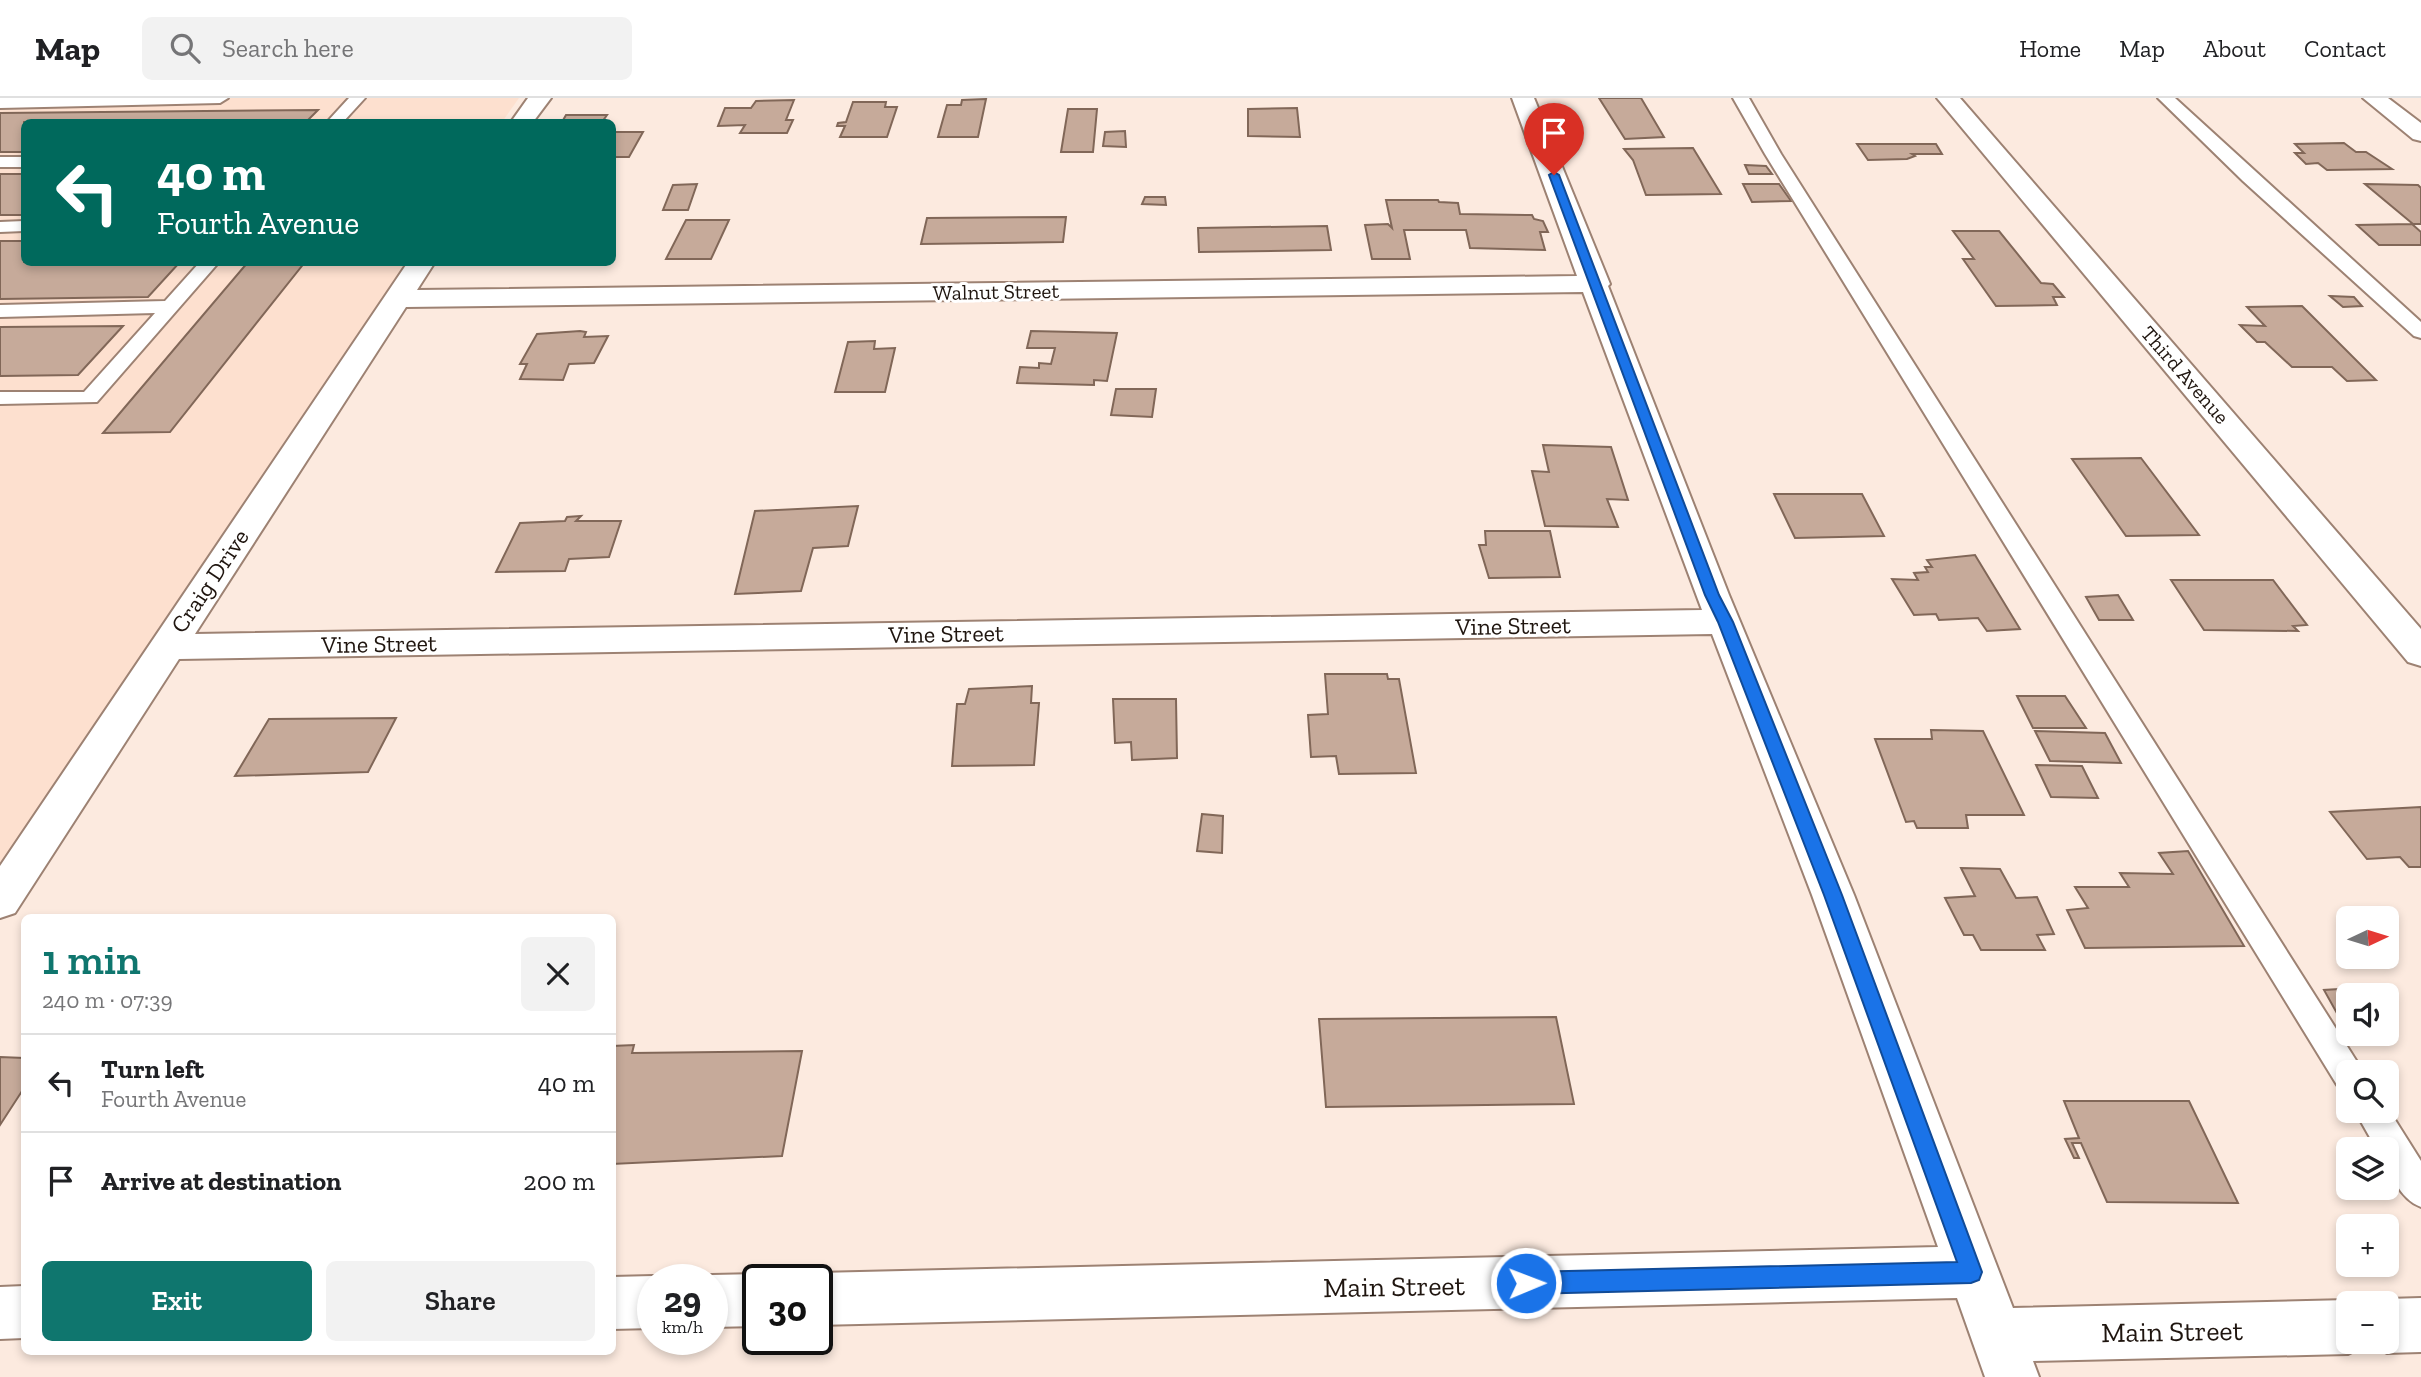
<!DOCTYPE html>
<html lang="en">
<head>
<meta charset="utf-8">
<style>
  body { margin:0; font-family:"Zilla Slab",serif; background:#f2f2f2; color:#202124; height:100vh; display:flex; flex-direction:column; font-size:26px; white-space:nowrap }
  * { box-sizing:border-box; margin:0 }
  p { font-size:23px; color:#757577 }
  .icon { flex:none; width:38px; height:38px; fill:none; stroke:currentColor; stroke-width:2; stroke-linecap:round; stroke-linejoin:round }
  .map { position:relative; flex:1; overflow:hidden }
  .sheet { position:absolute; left:21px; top:816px; width:595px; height:441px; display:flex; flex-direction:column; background:#fff; border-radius:10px; box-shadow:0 4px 10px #0003 }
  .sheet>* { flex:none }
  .banner { position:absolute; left:21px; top:21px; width:595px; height:147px; border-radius:10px; box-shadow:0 4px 10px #0003; background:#00695c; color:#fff; overflow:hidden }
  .needle { width:46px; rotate:86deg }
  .buttons { position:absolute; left:2336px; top:808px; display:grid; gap:14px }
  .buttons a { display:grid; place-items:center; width:63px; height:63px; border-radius:10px; background:#fff; box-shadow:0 4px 10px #0003; font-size:35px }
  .speed { position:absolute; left:637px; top:1166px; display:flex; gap:14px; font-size:35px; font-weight:700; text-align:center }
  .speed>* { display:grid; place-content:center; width:91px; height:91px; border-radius:50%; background:#fff; box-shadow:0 4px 10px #0003; line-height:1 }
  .speed small { font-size:18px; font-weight:400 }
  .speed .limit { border:4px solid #111; border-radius:10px; background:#fff; color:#111 }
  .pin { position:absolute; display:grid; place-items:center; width:60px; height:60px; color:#fff; margin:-72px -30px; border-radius:50% 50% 50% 0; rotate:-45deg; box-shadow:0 0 7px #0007 }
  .pin .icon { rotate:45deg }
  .me { position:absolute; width:77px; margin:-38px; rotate:89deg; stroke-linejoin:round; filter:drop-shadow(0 0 5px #0008) }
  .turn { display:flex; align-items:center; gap:24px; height:147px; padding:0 21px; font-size:32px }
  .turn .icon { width:91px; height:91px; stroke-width:2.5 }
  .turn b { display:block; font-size:49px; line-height:60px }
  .round { display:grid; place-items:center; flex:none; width:74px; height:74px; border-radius:10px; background:#f2f2f2 }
  .summary { display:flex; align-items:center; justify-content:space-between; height:119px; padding:0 21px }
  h1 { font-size:42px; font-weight:600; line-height:52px; color:#0f766e }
  .action { display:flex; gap:14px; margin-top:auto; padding:14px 21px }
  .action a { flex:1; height:80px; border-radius:10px; background:#0f766e; color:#fff; font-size:28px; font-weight:600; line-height:80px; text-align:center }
  .action a+a { background:#f2f2f2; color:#202124 }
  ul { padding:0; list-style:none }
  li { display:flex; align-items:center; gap:21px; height:98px; padding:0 21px; border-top:2px solid #e0e0e0 }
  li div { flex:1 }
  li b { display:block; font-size:26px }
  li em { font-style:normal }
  header { display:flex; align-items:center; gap:42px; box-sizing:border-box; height:98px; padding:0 35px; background:#fff; border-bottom:2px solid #e0e0e0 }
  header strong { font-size:33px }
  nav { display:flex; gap:38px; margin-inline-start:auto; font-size:24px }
  .search { width:490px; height:63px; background:#f2f2f2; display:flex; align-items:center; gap:18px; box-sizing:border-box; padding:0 24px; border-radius:10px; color:#757577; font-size:26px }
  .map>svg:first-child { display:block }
  .built { fill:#fde0cf }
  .building { fill:#c6aa9a; stroke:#816758; stroke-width:2 }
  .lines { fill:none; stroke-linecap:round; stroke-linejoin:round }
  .lane-casing { stroke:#9d8273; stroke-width:4 }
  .street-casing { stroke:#9d8273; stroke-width:4 }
  .lane { fill:#fff; fill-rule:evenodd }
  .street { fill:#fff; fill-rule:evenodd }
  .route { fill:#1a73e8; stroke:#114b97; stroke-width:2 }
  .labels { text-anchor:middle; stroke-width:6; stroke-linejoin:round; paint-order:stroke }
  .far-street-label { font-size:21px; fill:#1f150f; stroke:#fff }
  .street-label { font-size:24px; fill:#1f150f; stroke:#fff }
  .near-street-label { font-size:28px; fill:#1f150f; stroke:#fff }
</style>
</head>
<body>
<header>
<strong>Map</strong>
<div class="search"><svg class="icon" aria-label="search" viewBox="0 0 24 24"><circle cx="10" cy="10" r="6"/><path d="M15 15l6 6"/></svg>Search here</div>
<nav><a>Home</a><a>Map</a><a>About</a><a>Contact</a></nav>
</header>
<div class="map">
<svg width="2421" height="1279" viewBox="0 0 2421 1279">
  <rect width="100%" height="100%" fill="#fceadf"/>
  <path class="built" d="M0,0H519L502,24H24V164L407,165L0,766Z"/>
  <path class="building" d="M1599,0H1641L1664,39L1625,41Z
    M986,1L978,39H938L947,7H961L962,2Z
    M794,2L786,22H793L787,35H740L745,27L718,28L725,10H751L756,3Z
    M853,4H886L885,9H897L887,39H840L845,28H837L838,25L846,24Z
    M1297,10L1300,39L1248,38V11Z
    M1068,11H1097L1093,54H1061Z
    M318,12L306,24H24V54H0V15Z
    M566,17H607L602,24H562Z
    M1125,33L1126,49L1103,48L1105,34Z
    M612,34H643L629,59H612Z
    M2344,45L2356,54H2366L2392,71L2327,72L2318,65L2306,66L2295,55H2304L2295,46Z
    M1857,46H1936L1942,56H1912L1915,58L1907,61L1868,62Z
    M1693,50L1721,96L1646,97L1633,62L1624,51Z
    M1745,67L1766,68L1772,76H1749Z
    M0,76H24V117H0Z
    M697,86L688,112H663L673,87Z
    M1743,86H1779L1791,103L1752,104Z
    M2365,86L2418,87L2421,90V126H2413Z
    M1145,99H1165L1166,107L1142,106Z
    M1386,102H1438L1439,104L1458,105L1460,116L1532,117L1534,121L1543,123L1548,134H1540L1545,152L1470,150L1466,132H1404L1410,161H1372L1365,127L1388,126L1392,130Z
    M1066,119L1063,144L921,146L927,120Z
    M686,122H729L711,161H666Z
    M2412,126L2421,134V147H2379L2357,127Z
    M1327,128L1331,152L1199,154L1198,130Z
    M1953,133H1999L2041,185L2053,186L2064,199H2053L2057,207L1996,208L1963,161H1974Z
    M0,143H24V164H180L148,199L0,201Z
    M248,164H305L170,334L103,335Z
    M2330,198L2354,199L2362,208L2343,209Z
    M2302,208L2376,282L2347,283L2332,269H2292L2265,244H2257L2240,227L2265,228L2247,209Z
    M123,228L78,277L0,278V229Z
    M580,233L586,234L584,239L608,238L594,265L569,266L563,282L520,281L527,266H520L537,236Z
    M1031,233L1117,235L1107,283L1094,282V287L1017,285L1020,269L1039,270V265L1051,266L1055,250H1027Z
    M875,243L874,251L895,250L885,294H835L848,244Z
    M1116,291H1156L1152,319L1111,317Z
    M1543,347L1611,349L1628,402L1607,401L1618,429L1545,428L1532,373L1549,374Z
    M2141,360L2199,437L2126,438L2072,361Z
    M1774,396H1862L1884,438L1795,440Z
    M858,408L848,448L813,450L801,493L735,496L755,413Z
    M581,418L576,423H621L609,459L569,461L565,473L496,474L520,425L565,423L567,419Z
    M1485,433H1550L1560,479L1489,480L1479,447H1486Z
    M1975,457L2020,531L1987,533L1978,520L1939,522L1936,516L1914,517L1892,481L1918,482L1914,475L1928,474L1925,469H1932L1927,462Z
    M2171,482H2273L2307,527L2293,528L2298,533L2204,532Z
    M2118,497L2133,522H2099L2086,499Z
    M1325,576H1387L1388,581H1399L1416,675L1339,676L1336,658L1311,659L1308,617L1328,616Z
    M1032,588L1031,605H1039L1034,667L952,668L957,606H965L969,591Z
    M2017,598H2065L2086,630H2033Z
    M1113,601H1176L1177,660L1132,662L1131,644L1115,645Z
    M396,620L368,674L235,678L269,621Z
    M1931,632L1983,633L2024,717H1966L1968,730H1917L1914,723L1906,724L1875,641H1932Z
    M2035,633L2105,635L2121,665L2050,663Z
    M2036,667L2082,668L2098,700L2051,699Z
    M2421,709V769H2409L2400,759L2367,761L2330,714Z
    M1202,716L1223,718L1222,755L1197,753Z
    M2188,753L2244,848L2085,850L2067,812L2088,810L2075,789H2129L2120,775L2173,776L2159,755Z
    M1961,770L2000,771L2016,800L2037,799L2054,836L2037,837L2045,852H1981L1973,837H1964L1945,800L1975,798Z
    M2356,890L2360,898H2348V926H2343L2324,892Z
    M1556,919L1574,1006L1326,1009L1319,921Z
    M634,947L632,955L802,953L782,1058L612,1066V948Z
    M0,959L24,960V990L0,1027Z
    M2064,1003H2189L2238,1105L2107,1104L2081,1045H2072L2079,1060H2074L2065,1041L2079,1040Z"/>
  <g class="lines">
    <defs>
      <path id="lane" d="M0,0H228L220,5L0,10Z
        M349,0H365L343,24H327Z
        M1733,0H1749L1781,56L2359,967L2363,975H2348V991L2337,987L1765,56Z
        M2158,0H2175L2421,224V240L2414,238L2243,83Z
        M0,59H24V69H0Z
        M24,123V133L0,134V124Z
        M200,164H219L97,304L0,306V294H84L155,215L0,219V207L165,203Z
        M2387,1009L2421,1063V1109C2400,1101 2387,1074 2387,1052H2377L2355,1013H2387Z"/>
      <path id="street" d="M528,0H551L533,24H511Z
        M1512,0H1534L1610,186L1608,188L1729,497L1854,797L2013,1210L2348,1202L2356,1206H2348V1244H2387V1206H2377L2387,1201L2421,1200V1254L2387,1255L2368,1246L2348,1256L2033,1263L2039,1279H1985L1957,1200L817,1227V1181H801L817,1175L1938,1149L1812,797L1712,536L179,561L15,815L0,820V768L408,164H435L417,192L1577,178ZM1583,194L1702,512L195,536L406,209Z
        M1937,0H1960L2421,531V568L2408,564Z
        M2363,0H2388L2421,25V43L2413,41Z
        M758,1176L771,1181H758V1228L712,1229V1181H701L712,1177Z
        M653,1178L661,1181H653V1230L612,1231V1179Z
        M24,1188V1240L0,1241V1189Z"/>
    </defs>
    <use href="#lane" class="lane-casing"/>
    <use href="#street" class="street-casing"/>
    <use href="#lane" class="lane"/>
    <use href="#street" class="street"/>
  </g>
  <path class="route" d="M1554,74L1559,77L1719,497L1733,524L1842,797L1982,1174L1979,1182L1971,1185L1526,1196L1518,1193L1515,1185L1518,1177L1526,1174L1957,1164L1824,797L1718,524L1705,497L1549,77Z"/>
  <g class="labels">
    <g class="far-street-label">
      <text transform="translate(996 194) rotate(-1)" y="7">Walnut Street</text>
      <text transform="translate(2185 277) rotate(49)" y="7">Third Avenue</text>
    </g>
    <g class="street-label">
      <text transform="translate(210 483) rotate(-56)" y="8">Craig Drive</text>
      <text transform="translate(1513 528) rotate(-1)" y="8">Vine Street</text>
      <text transform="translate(946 536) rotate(-1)" y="8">Vine Street</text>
      <text transform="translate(379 546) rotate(-1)" y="8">Vine Street</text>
    </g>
    <g class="near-street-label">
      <text transform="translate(1394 1188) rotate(-1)" y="10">Main Street</text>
      <text transform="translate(2172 1233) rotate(-1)" y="10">Main Street</text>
    </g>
  </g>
</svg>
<div class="buttons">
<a><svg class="needle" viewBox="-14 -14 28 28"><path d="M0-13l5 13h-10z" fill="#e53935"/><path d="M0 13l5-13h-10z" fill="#757577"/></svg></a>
<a><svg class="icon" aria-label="sound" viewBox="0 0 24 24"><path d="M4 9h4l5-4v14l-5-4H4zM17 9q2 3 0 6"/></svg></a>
<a><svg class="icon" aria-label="search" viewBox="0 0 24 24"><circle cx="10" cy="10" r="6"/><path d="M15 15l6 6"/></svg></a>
<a><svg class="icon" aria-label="layers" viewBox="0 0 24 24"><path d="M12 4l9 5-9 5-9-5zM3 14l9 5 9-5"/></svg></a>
<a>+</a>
<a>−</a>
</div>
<div class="speed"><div>29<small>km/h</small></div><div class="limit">30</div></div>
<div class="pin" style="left:1554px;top:77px;background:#d93025"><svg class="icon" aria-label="arrive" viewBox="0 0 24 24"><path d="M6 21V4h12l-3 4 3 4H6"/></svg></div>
<svg class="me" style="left:1526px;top:1185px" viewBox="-20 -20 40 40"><circle r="17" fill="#1a73e8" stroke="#fff" stroke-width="3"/><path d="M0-11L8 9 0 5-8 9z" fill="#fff"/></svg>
<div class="banner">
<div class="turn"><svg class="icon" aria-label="left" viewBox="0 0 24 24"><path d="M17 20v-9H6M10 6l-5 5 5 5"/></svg><div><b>40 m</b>Fourth Avenue</div></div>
</div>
<section class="sheet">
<div class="summary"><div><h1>1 min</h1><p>240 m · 07:39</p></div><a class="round"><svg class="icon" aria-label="close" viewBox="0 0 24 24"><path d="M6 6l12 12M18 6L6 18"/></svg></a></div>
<ul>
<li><svg class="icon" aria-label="left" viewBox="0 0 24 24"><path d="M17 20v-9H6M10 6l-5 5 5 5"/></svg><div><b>Turn left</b><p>Fourth Avenue</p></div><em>40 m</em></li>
<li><svg class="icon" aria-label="arrive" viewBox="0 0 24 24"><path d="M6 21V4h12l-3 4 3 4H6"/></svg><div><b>Arrive at destination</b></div><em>200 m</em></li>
</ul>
<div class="action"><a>Exit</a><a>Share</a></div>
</section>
</div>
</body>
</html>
